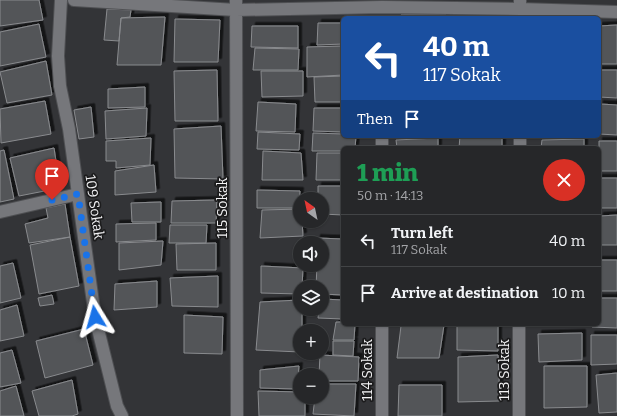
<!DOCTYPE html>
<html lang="en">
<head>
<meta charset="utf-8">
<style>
  body { margin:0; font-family:Bitter,serif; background:#2e2f31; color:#f1f3f6; height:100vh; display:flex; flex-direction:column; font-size:15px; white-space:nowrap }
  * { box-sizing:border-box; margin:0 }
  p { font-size:13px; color:#a4a5a8 }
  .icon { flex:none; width:22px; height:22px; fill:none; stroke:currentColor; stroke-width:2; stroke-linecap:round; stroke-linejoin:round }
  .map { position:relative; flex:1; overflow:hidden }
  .panel { position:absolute; left:341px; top:146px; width:260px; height:180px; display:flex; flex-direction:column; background:#262729; border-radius:6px; box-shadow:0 1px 3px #0004,0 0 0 1px #424446 }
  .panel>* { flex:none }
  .top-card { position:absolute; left:341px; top:16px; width:260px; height:122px; border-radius:6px; box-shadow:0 1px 3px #0004,0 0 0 1px #424446; background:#1a4fa0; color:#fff; overflow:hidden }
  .needle { width:26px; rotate:327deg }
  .buttons { position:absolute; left:293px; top:192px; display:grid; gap:8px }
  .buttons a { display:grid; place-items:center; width:36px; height:36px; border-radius:50%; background:#262729; box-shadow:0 1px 3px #0004,0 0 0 1px #424446; font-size:20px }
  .pin { position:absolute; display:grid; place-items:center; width:34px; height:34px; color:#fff; margin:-41px -17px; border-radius:50% 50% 50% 0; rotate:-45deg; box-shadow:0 0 4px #0007 }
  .pin .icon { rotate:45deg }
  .me { position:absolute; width:44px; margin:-22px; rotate:352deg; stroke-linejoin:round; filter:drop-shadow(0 0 3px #0008) }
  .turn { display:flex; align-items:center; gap:14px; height:84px; padding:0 16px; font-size:18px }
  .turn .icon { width:52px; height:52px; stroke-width:2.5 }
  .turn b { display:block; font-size:28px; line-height:34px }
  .then { display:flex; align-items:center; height:38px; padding:0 16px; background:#0003; gap:8px; font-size:15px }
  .round { display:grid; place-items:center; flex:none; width:42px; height:42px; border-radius:21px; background:#2e2f31 }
  .summary { display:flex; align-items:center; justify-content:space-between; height:68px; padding:0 16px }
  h1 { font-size:24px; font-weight:800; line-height:30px; color:#1e9e55 }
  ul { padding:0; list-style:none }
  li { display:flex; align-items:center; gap:12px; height:52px; padding:0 16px; border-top:1px solid #424446 }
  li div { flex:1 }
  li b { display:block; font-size:15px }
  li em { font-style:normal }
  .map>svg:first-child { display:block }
  .building { fill:#535458; stroke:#898b8e; filter:url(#shadow) }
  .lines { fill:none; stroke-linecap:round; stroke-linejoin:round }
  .street-casing { stroke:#4f5053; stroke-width:14 }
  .street { stroke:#76777b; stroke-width:12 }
  .route { stroke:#1a73e8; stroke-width:7; stroke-dasharray:0 12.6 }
  .labels { text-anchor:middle; stroke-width:3.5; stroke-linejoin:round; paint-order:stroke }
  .street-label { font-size:14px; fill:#f4f4f6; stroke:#1c1c1d }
</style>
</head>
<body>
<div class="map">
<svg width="617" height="416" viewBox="0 0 617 416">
  <defs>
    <filter id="shadow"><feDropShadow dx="3.5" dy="-3.5" stdDeviation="0" flood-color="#0009"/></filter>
  </defs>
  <rect width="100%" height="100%" fill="#333437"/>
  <path class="building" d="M0,0H39L43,20L0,26Z
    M107,9L131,10L130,17L121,18L119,41L104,40Z
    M401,15H446V18H401Z
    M165,17L161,65H117L121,18Z
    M175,19L220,20L218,62H174Z
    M318,23H343V44L317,45Z
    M39,24L46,57L0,66V32Z
    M617,25V64H599V26Z
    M252,26H298V48L251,47Z
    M343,46V75L307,77V47Z
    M255,48L299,49L298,70H253Z
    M46,61L52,95L7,103L0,72Z
    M217,70L218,121H175L174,71Z
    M599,70H617V98L599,97Z
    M261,71H303V96L262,97Z
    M343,76V102H315L314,77Z
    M145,87V107L108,108V89Z
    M45,101L51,134L1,143L0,109Z
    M258,102L296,104L295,132L256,131Z
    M600,104L617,105V135L599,134Z
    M91,107L94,137L79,139L74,110Z
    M147,108L146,136L106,139L105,111Z
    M314,108H343V132L313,131Z
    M221,126L223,179L175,178L174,129Z
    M258,132L300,134L299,150L257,149Z
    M313,133L343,134V136H356L355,148H343V151H312Z
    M460,136H502V148H459Z
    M151,138L150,165L116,168V161H106V141Z
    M438,138V148H397L396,140Z
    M584,139V148H541L542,140Z
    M599,141H617V171H599Z
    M54,148L60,188L19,196L10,158Z
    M4,150L14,199L0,202V151Z
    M263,151L301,153L303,180H262Z
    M317,153H343V180H316Z
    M154,165L156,192L115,195V171Z
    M599,178H617V208H599Z
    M318,186H343V215L322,214V199H318Z
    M257,190L300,191L299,208H257Z
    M217,200L216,223H171L172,201Z
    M161,202V222H132L131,203Z
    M65,204L70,237L29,243L25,224L48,218L46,208Z
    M300,209V221H302L303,236L260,238L262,210Z
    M617,215V245H599L600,216Z
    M156,223V240L116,242V224Z
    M170,225H207L206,243H169Z
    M70,237L79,286L39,294L30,245Z
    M317,238L343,239V295L322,294V287H316L317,265H322V243H317Z
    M163,241L161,265L119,270V243Z
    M216,243V270H177L176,244Z
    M599,260H617V291H599Z
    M13,263L21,298L0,303V266Z
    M261,266L303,268L302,287H300V294L261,293Z
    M218,276V307L172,306L170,278Z
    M157,281V307L114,310L115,284Z
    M52,295L54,304L40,306L38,298Z
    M599,298H617V328L592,327V324H599Z
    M322,299L343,300V319L318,318L319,309H322Z
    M300,300V309H302V331H300V352L256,350L260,302Z
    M17,305L24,336L0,341V310Z
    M184,315L223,317L222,354L184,353Z
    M336,322H343V324H355L354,340H333Z
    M401,324H444L401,326Z
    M457,324H498V351L457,350Z
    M444,325L439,358H397L401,326Z
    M84,329L93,365L45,378L36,341Z
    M582,333V360L539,362L538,334Z
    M591,335H617V364L591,365Z
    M333,341H354L353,356L333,355Z
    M12,350L21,383L0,387V353Z
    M320,355L359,357L358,381H322V375H319Z
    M498,355L500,401L458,402V357Z
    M299,366L297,389L260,388V370Z
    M544,366H587V407L544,408Z
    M617,373V412L599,413L596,375Z
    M72,380L78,414L72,416H39L32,391Z
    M322,384H356L354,416L313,414L315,397H322Z
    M399,385H442V416H398Z
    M16,386L24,416H0V391Z
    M258,391L300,392V397H305V416H259Z"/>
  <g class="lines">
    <defs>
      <path id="street" d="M61,0L58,56L60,86L69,129L95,317L117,406L122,416
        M74,0L236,10L382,7L520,9L617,12
        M236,0L237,416
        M520,0V18
        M382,148V136
        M520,148V136
        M0,212L78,194
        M382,324V416
        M519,416V324"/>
    </defs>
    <use href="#street" class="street-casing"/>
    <use href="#street" class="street"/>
  </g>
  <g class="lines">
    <path class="route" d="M52,200L78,194L95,317"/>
  </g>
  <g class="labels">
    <g class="street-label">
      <text transform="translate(95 207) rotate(82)" y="5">109 Sokak</text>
      <text transform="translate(222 208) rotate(-90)" y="5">115 Sokak</text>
      <text transform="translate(367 370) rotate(-90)" y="5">114 Sokak</text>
      <text transform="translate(504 370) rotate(-90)" y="5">113 Sokak</text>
    </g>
  </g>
</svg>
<div class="buttons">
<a><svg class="needle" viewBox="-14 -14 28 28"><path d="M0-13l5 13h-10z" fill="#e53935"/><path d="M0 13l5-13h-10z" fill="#a4a5a8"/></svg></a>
<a><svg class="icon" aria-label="sound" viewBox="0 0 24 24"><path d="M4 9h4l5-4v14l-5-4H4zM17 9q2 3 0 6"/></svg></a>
<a><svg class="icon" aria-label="layers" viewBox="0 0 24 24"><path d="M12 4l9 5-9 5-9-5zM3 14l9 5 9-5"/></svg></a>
<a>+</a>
<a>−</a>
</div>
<div class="pin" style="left:52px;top:200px;background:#d93025"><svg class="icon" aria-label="arrive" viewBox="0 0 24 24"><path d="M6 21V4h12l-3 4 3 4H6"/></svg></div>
<svg class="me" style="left:95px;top:317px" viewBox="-20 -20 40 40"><path d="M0-17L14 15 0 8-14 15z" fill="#1a73e8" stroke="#fff" stroke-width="4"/></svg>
<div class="top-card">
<div class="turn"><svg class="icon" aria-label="left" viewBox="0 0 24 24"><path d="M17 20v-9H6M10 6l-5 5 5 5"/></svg><div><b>40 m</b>117 Sokak</div></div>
<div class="then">Then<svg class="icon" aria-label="arrive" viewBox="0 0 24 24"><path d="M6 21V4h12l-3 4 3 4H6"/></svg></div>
</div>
<section class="panel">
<div class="summary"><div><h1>1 min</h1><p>50 m · 14:13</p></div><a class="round" style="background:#d93025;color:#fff"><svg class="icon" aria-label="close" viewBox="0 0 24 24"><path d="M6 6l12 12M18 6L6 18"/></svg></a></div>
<ul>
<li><svg class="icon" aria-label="left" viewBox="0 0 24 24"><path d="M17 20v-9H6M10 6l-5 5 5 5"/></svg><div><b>Turn left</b><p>117 Sokak</p></div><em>40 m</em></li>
<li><svg class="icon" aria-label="arrive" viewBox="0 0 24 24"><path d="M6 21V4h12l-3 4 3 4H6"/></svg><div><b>Arrive at destination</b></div><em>10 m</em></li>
</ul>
</section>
</div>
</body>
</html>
